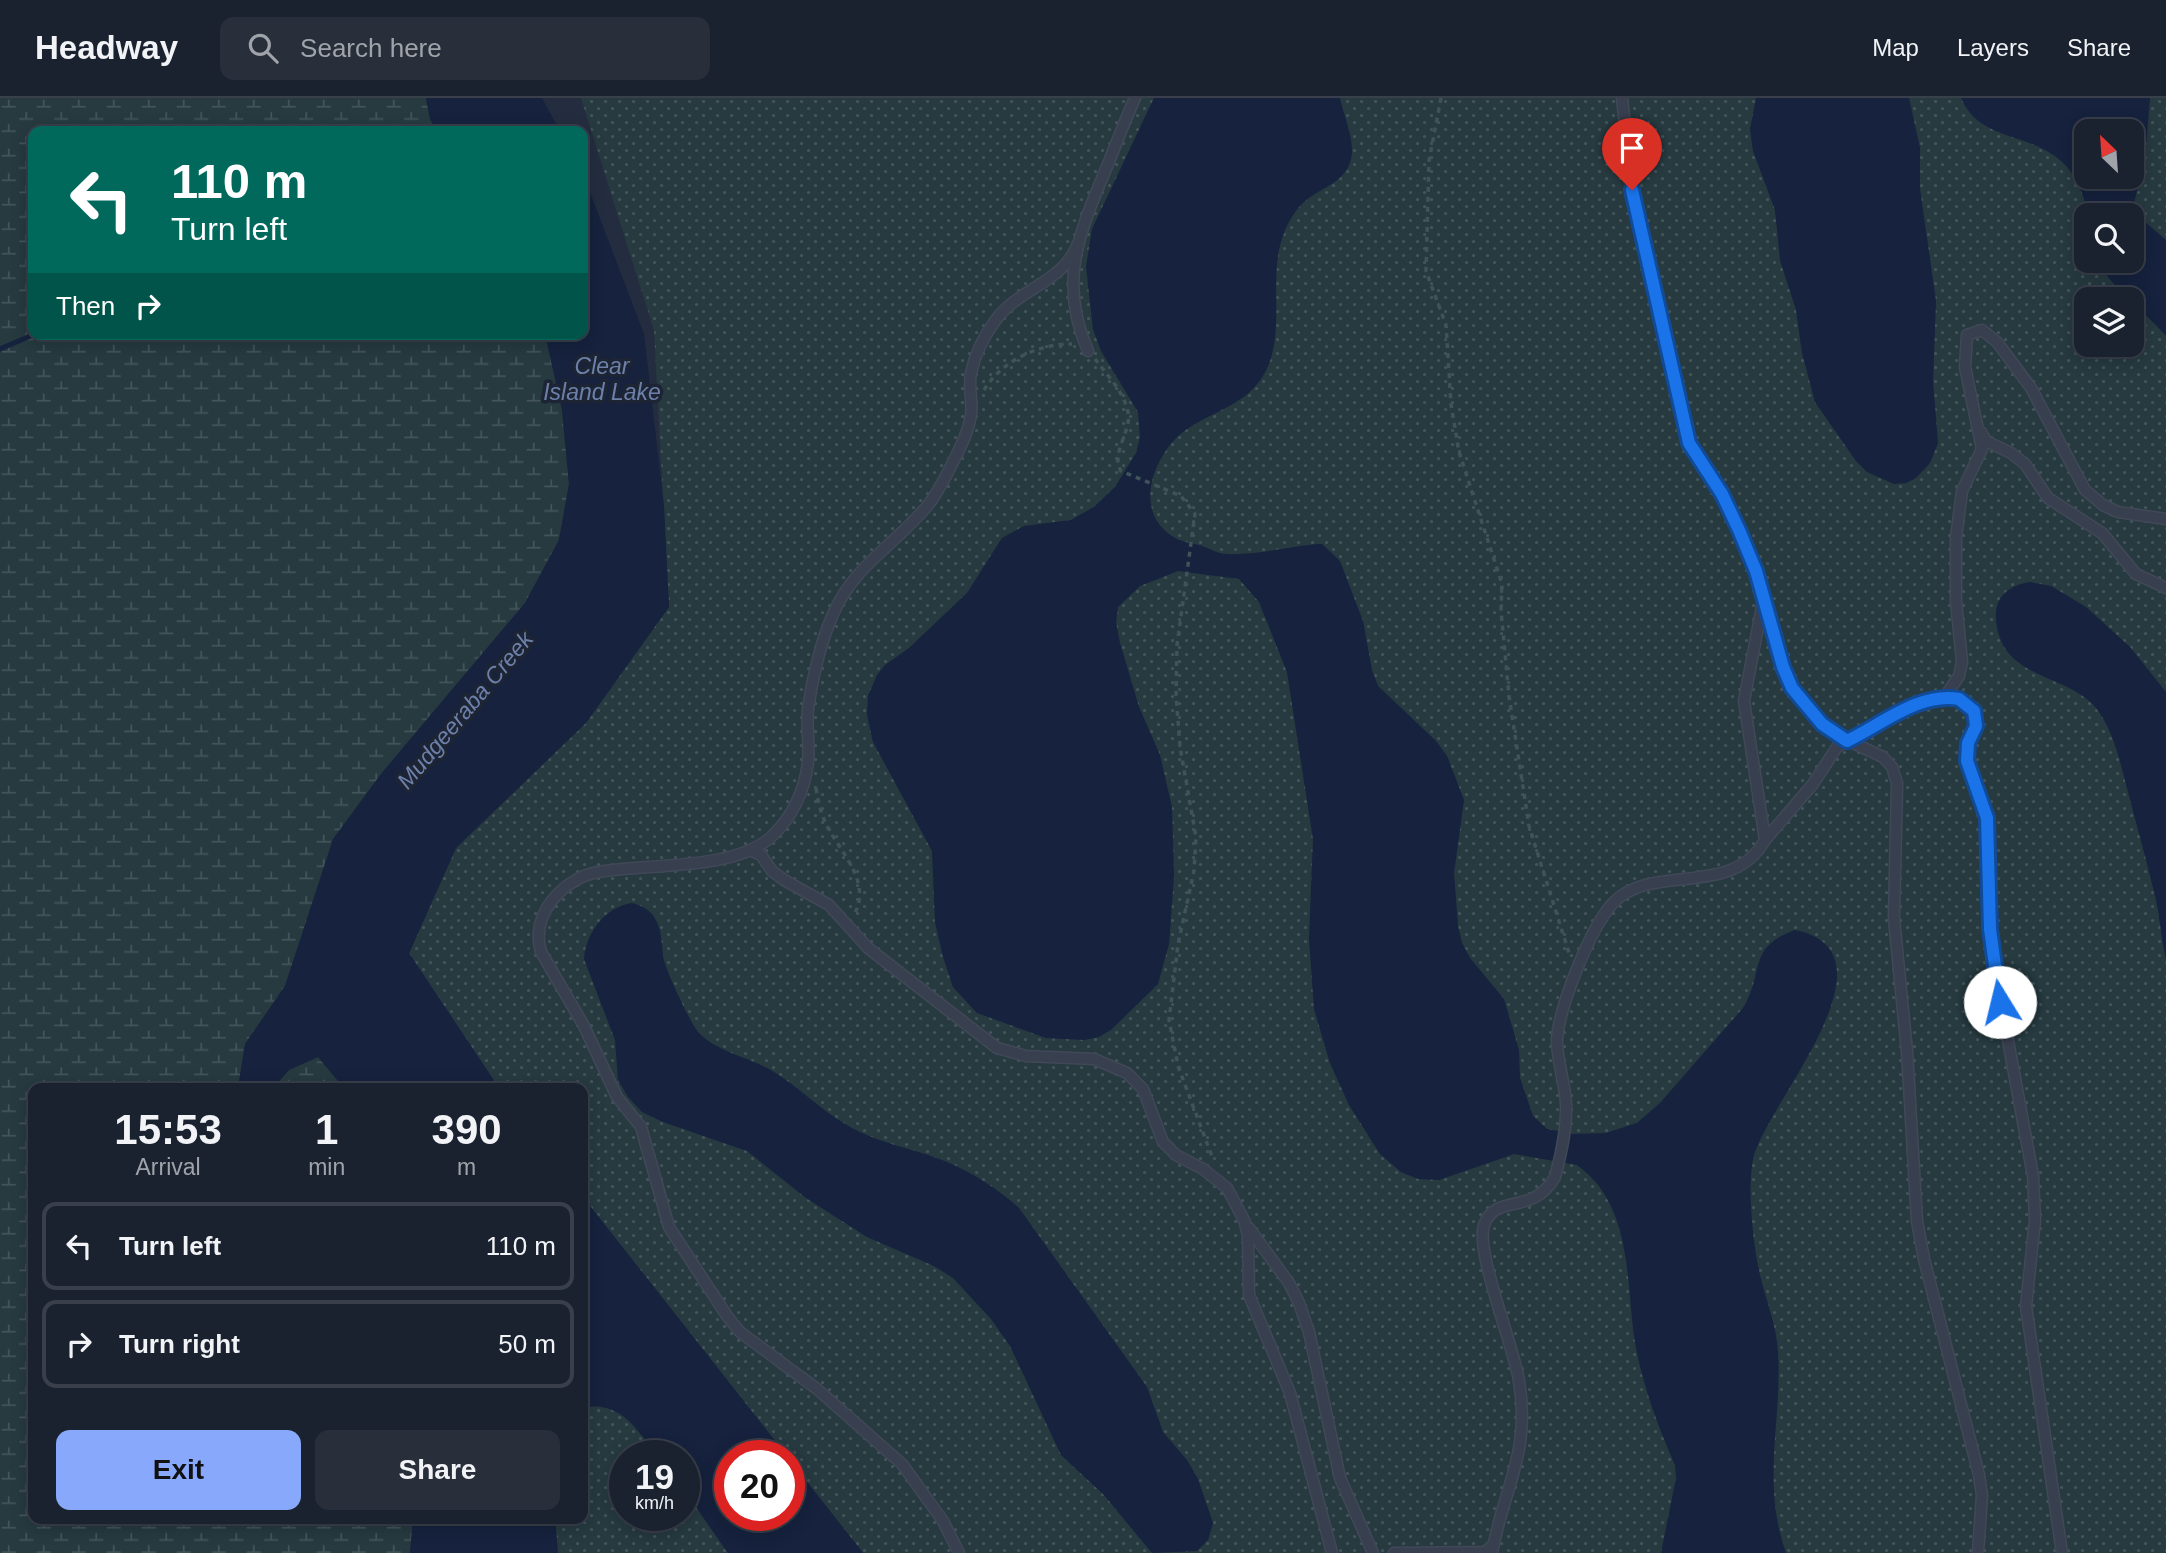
<!DOCTYPE html>
<html lang="en">
<head>
<meta charset="utf-8">
<style>
  body { margin:0; font-family:Helvetica,sans-serif; background:#282f3b; color:#f1f3f6; height:100vh; display:flex; flex-direction:column; font-size:26px; white-space:nowrap }
  * { box-sizing:border-box; margin:0 }
  p { font-size:23px; color:#a0a4aa }
  .icon { flex:none; width:38px; height:38px; fill:none; stroke:currentColor; stroke-width:2; stroke-linecap:round; stroke-linejoin:round }
  .map { position:relative; flex:1; overflow:hidden }
  .drawer { position:absolute; left:28px; top:985px; width:560px; height:441px; display:flex; flex-direction:column; background:#1b222f; border-radius:14px; box-shadow:0 4px 18px #0003,0 0 0 2px #393f4b }
  .drawer>* { flex:none }
  .top-card { position:absolute; left:28px; top:28px; width:560px; height:214px; border-radius:14px; box-shadow:0 4px 18px #0003,0 0 0 2px #393f4b; background:#00695c; color:#fff; overflow:hidden }
  .needle { width:46px; rotate:335deg }
  .fabs { position:absolute; left:2074px; top:21px; display:grid; gap:14px }
  .fabs a { display:grid; place-items:center; width:70px; height:70px; border-radius:14px; background:#1b222f; box-shadow:0 4px 18px #0003,0 0 0 2px #393f4b; font-size:35px }
  .speed { position:absolute; left:609px; top:1342px; display:flex; gap:14px; font-size:35px; font-weight:700; text-align:center }
  .speed>* { display:grid; place-content:center; width:91px; height:91px; border-radius:50%; background:#1b222f; box-shadow:0 4px 18px #0003,0 0 0 2px #393f4b; line-height:1 }
  .speed small { font-size:18px; font-weight:400 }
  .speed .limit { border:10px solid #d22; background:#fff; color:#111 }
  .pin { position:absolute; display:grid; place-items:center; width:60px; height:60px; color:#fff; margin:-72px -30px; border-radius:50% 50% 50% 0; rotate:-45deg; box-shadow:0 0 7px #0007 }
  .pin .icon { rotate:45deg }
  .me { position:absolute; width:77px; margin:-38px; rotate:351deg; stroke-linejoin:round; filter:drop-shadow(0 0 5px #0008) }
  .turn { display:flex; align-items:center; gap:24px; height:147px; padding:0 28px; font-size:32px }
  .turn .icon { width:91px; height:91px; stroke-width:2.5 }
  .turn b { display:block; font-size:49px; line-height:60px }
  .then { display:flex; align-items:center; height:66px; padding:0 28px; background:#0003; gap:14px; font-size:26px }
  .eta { display:flex; justify-content:space-evenly; align-items:center; height:119px; text-align:center }
  .eta b { font-size:42px; font-weight:700; line-height:49px }
  .cta { display:flex; gap:14px; margin-top:auto; padding:14px 28px }
  .cta a { flex:1; height:80px; border-radius:14px; background:#88a8fb; color:#111; font-size:28px; font-weight:700; line-height:80px; text-align:center }
  .cta a+a { background:#282f3b; color:#f1f3f6 }
  ul { padding:0; list-style:none }
  li { display:flex; align-items:center; gap:21px; height:88px; margin:0 14px 10px; padding:0 14px; border:4px solid #393f4b; border-radius:14px }
  li div { flex:1 }
  li b { display:block; font-size:26px }
  li em { font-style:normal }
  header { display:flex; align-items:center; gap:42px; box-sizing:border-box; height:98px; padding:0 35px; background:#1b222f; border-bottom:2px solid #393f4b }
  header strong { font-size:33px }
  nav { display:flex; gap:38px; margin-inline-start:auto; font-size:24px }
  .search { width:490px; height:63px; background:#282f3b; display:flex; align-items:center; gap:18px; box-sizing:border-box; padding:0 24px; border-radius:14px; color:#a0a4aa; font-size:26px }
  .map>svg:first-child { display:block }
  .green { fill:url(#green-dots); fill-rule:evenodd }
  .wetland { fill:url(#wetland-marsh) }
  .water { fill:#16223e; fill-rule:evenodd }
  .lines { fill:none; stroke-linecap:round; stroke-linejoin:round }
  .stream { stroke:#16223e; stroke-width:5 }
  .lane-casing { stroke:#414858; stroke-width:13 }
  .path { stroke:#3f5358; stroke-width:3.5; stroke-dasharray:5 5; stroke-linecap:butt }
  .lane { stroke:#383f4f; stroke-width:10 }
  .route-casing { stroke:#114b97; stroke-width:18 }
  .route { stroke:#1a73e8; stroke-width:12 }
  .labels { text-anchor:middle; stroke-width:7; stroke-linejoin:round; paint-order:stroke }
  .water-label { font-size:23px; font-style:italic; fill:#6c80aa; stroke:#1d2434 }
</style>
</head>
<body>
<header>
<strong>Headway</strong>
<div class="search"><svg class="icon" aria-label="search" viewBox="0 0 24 24"><circle cx="10" cy="10" r="6"/><path d="M15 15l6 6"/></svg>Search here</div>
<nav><a>Map</a><a>Layers</a><a>Share</a></nav>
</header>
<div class="map">
<svg width="2166" height="1455" viewBox="0 0 2166 1455">
  <defs>
    <pattern id="green-dots" width="8" height="8" patternUnits="userSpaceOnUse" patternTransform="scale(1.75)"><rect width="8" height="8" fill="#263a40"/><path d="M2 2h.1M6 6h.1" fill="none" stroke="#43545a" stroke-width="1.8" stroke-linecap="round"/></pattern>
    <pattern id="wetland-marsh" width="20" height="14" patternUnits="userSpaceOnUse" patternTransform="scale(1.75)"><rect width="20" height="14" fill="#263a40"/><path d="M1 5h8M5 5V1M11 12h8M15 12V8" fill="none" stroke="#43545a"/></pattern>
  </defs>
  <rect width="100%" height="100%" fill="#242d3f"/>
  <path class="green" d="M581,0H2166V1455H863L583,1099V990H499L409,856L456,750L669,509L654,232ZM2086,33H2132V79H2086ZM2086,117H2132V163H2086ZM2086,201H2132V247H2086Z
    M596,1307L624,1315L658,1358H625V1418H684V1392L728,1455H558L555,1421H583V1310Z"/>
  <path class="wetland" d="M0,0H426L430,21L437,33H33V236H545L562,312L569,386L559,442L525,505L381,676L334,741L285,888L245,946L238,990H33V1421H413L410,1455H0Z
    M318,959L344,990H273L289,972Z"/>
  <path class="water" d="M426,0H542L560,33H437L430,21Z
    M1154,0H1340C1344,21 1358,47 1349,67C1341,86 1318,91 1304,104C1295,112 1288,124 1284,135C1265,182 1291,243 1258,285C1237,312 1199,317 1175,341C1149,369 1135,419 1177,441C1185,445 1194,445 1202,448C1211,451 1218,456 1227,456C1260,458 1290,447 1322,446L1340,463L1363,523L1372,572L1378,588L1436,643L1447,658L1464,702L1454,775L1458,828L1462,845L1470,860L1504,901L1519,952L1520,980L1533,1018L1547,1031L1573,1036L1606,1035L1637,1025L1660,1005L1743,910C1765,875 1746,850 1795,832C1906,855 1763,1010 1753,1061C1747,1091 1753,1147 1760,1177C1766,1203 1777,1228 1778,1255C1782,1325 1761,1385 1786,1455H1661L1676,1380L1675,1367C1658,1328 1644,1291 1636,1250C1625,1189 1635,1108 1577,1067L1514,1056L1439,1082L1418,1081L1401,1074L1380,1056L1349,1007L1330,965L1314,911L1309,840L1313,741L1287,574L1259,504L1239,481L1178,473L1140,488L1118,509L1116,524L1120,545L1139,609L1160,657L1172,709L1174,778L1169,846L1158,886L1112,931L1099,939L1084,942L1046,940L977,915L953,889L943,859L935,824L932,753L873,644L867,617L868,598L877,577L885,567L909,550L967,495L1002,440L1024,428L1071,422L1094,409L1115,389L1136,355L1140,339L1138,314L1101,253L1093,231L1086,169L1092,131Z
    M1756,0H1909L1920,50V91L1936,203L1933,283L1938,345L1930,365L1916,380L1906,385L1894,386L1867,374L1856,363L1815,304L1802,255L1796,212L1780,162L1775,112L1753,53L1750,31Z
    M1961,0H2150L2145,61L2134,105L2137,117L2166,142V238C2142,210 2116,195 2097,163H2132V117H2088C2070,19 1987,60 1961,0ZM2132,33V79H2086V33Z
    M583,76L644,236L664,408L669,509L586,625L456,750L409,855L499,990H344L318,959L289,972L273,990H238L245,946L285,888L333,741L381,676L525,505L559,442L569,386L562,312L545,236H583Z
    M2030,484L2051,488L2086,509L2130,549L2166,594V861C2161,840 2160,819 2155,798C2147,763 2137,729 2128,694C2121,668 2115,637 2099,614C2076,579 2012,582 1999,537C1990,508 2000,489 2030,484Z
    M632,805C660,812 661,833 663,858C664,869 691,927 699,935C718,954 745,958 769,971C797,987 819,1011 847,1027C878,1046 914,1050 947,1064C973,1075 998,1091 1019,1110L1147,1289L1163,1334L1187,1362L1198,1381L1213,1425L1208,1442L1197,1453L1152,1455L1104,1397L1061,1357L1010,1248L991,1221L953,1180L934,1168L867,1139L806,1100L747,1053L663,1024L642,1014L628,999L618,982L615,942L584,861C586,835 605,809 632,805Z
    M583,1099L787,1358H730V1418H789V1361L863,1455H728L684,1392V1358H658C638,1333 620,1301 583,1310Z
    M413,1421H555L558,1455H410Z"/>
  <g class="lines">
    <path class="stream" d="M0,251L35,236"/>
    <defs>
      <path id="lane" d="M1622,0L1632,92L1658,196L1689,345L1722,396L1739,432L1756,473L1783,569L1792,590L1802,605L1836,637L1883,659L1892,669L1897,685L1894,821L1907,953L1917,1123L1924,1161L1979,1377L1982,1397L1978,1455
        M1088,253C1057,182 1080,133 1108,66C1117,44 1125,22 1135,0
        M1981,334L1986,343L2011,355L2025,366L2048,400L2102,435L2136,476L2166,490
        M1944,600L1959,578L1962,564L1956,503V440L1962,393L1982,351L1965,269L1967,237L1982,232L1997,244L2031,290L2085,392L2103,407L2118,414L2166,421
        M1765,742L1813,686L1837,649L1906,612L1949,599L1959,601L1974,613L1976,628L1968,645L1967,663L1987,720L1993,861L2033,1078L2035,1122L2026,1208L2062,1455
        M750,752L761,757L772,773L784,782L829,807L868,850L997,950L1026,958L1094,961L1127,975L1143,991L1163,1044L1176,1057L1203,1071L1227,1090L1244,1122L1248,1137L1249,1197L1290,1295L1332,1455
        M1249,1130L1289,1185L1299,1205L1309,1234L1340,1380L1373,1455
        M959,1455L943,1423L902,1366L817,1291L740,1234L727,1218L669,1129L641,1029L617,999L584,928L541,854C530,818 561,781 598,774C647,765 733,773 771,739C792,720 805,692 808,664C810,647 806,629 808,611C812,581 821,542 834,514C854,468 897,445 928,407C940,392 950,370 959,352C964,342 969,329 971,317C973,304 968,289 971,275C975,256 984,238 995,223C1018,190 1065,184 1078,145
        M1394,1455L1485,1454L1493,1447
        M1492,1455C1504,1388 1531,1355 1519,1283C1514,1249 1475,1153 1484,1127C1496,1094 1532,1119 1555,1079C1561,1057 1567,1029 1566,1006C1565,984 1557,964 1557,942C1559,909 1590,830 1613,805C1651,764 1733,801 1765,742L1744,603L1763,503"/>
    </defs>
    <use href="#lane" class="lane-casing"/>
    <path class="path" d="M1441,0L1429,63L1426,173L1446,227L1451,306L1459,354L1502,486L1501,512L1509,598L1529,728L1569,855
      M1095,261C1107,277 1124,294 1128,314C1132,334 1110,355 1121,373L1181,398L1195,416L1177,547L1176,597L1180,649L1196,739L1194,773L1178,846L1169,922L1178,968L1213,1061
      M984,292C1002,263 1037,246 1072,246
      M816,690C818,704 821,716 827,728C841,755 871,783 855,815"/>
    <use href="#lane" class="lane"/>
  </g>
  <g class="lines">
    <defs>
      <path id="route" d="M1632,92L1689,345L1722,396L1739,432L1756,473L1783,569L1792,590L1822,626L1847,643C1881,627 1919,594 1959,601L1974,613L1976,628L1968,645L1967,663L1987,720L1990,831L2000,904"/>
    </defs>
    <use href="#route" class="route-casing"/>
    <use href="#route" class="route"/>
  </g>
  <g class="labels">
    <g class="water-label">
      <text x="602" y="276">Clear<tspan x="602" dy="26">Island Lake</tspan></text>
      <text transform="translate(465 612) rotate(-50)" y="8">Mudgeeraba Creek</text>
    </g>
  </g>
</svg>
<div class="fabs">
<a><svg class="needle" viewBox="-14 -14 28 28"><path d="M0-13l5 13h-10z" fill="#e53935"/><path d="M0 13l5-13h-10z" fill="#a0a4aa"/></svg></a>
<a><svg class="icon" aria-label="search" viewBox="0 0 24 24"><circle cx="10" cy="10" r="6"/><path d="M15 15l6 6"/></svg></a>
<a><svg class="icon" aria-label="layers" viewBox="0 0 24 24"><path d="M12 4l9 5-9 5-9-5zM3 14l9 5 9-5"/></svg></a>
</div>
<div class="speed"><div>19<small>km/h</small></div><div class="limit">20</div></div>
<div class="pin" style="left:1632px;top:92px;background:#d93025"><svg class="icon" aria-label="arrive" viewBox="0 0 24 24"><path d="M6 21V4h12l-3 4 3 4H6"/></svg></div>
<svg class="me" style="left:2000px;top:904px" viewBox="-20 -20 40 40"><circle r="19" fill="#fff"/><path d="M0-13L10 11 0 6-10 11z" fill="#1a73e8"/></svg>
<div class="top-card">
<div class="turn"><svg class="icon" aria-label="left" viewBox="0 0 24 24"><path d="M17 20v-9H6M10 6l-5 5 5 5"/></svg><div><b>110 m</b>Turn left</div></div>
<div class="then">Then<svg class="icon" aria-label="right" viewBox="0 0 24 24"><path d="M7 20v-9h11M14 6l5 5-5 5"/></svg></div>
</div>
<section class="drawer">
<div class="eta">
<div><b>15:53</b><p>Arrival</p></div>
<div><b>1</b><p>min</p></div>
<div><b>390</b><p>m</p></div>
</div>
<ul>
<li><svg class="icon" aria-label="left" viewBox="0 0 24 24"><path d="M17 20v-9H6M10 6l-5 5 5 5"/></svg><div><b>Turn left</b></div><em>110 m</em></li>
<li><svg class="icon" aria-label="right" viewBox="0 0 24 24"><path d="M7 20v-9h11M14 6l5 5-5 5"/></svg><div><b>Turn right</b></div><em>50 m</em></li>
</ul>
<div class="cta"><a>Exit</a><a>Share</a></div>
</section>
</div>
</body>
</html>
